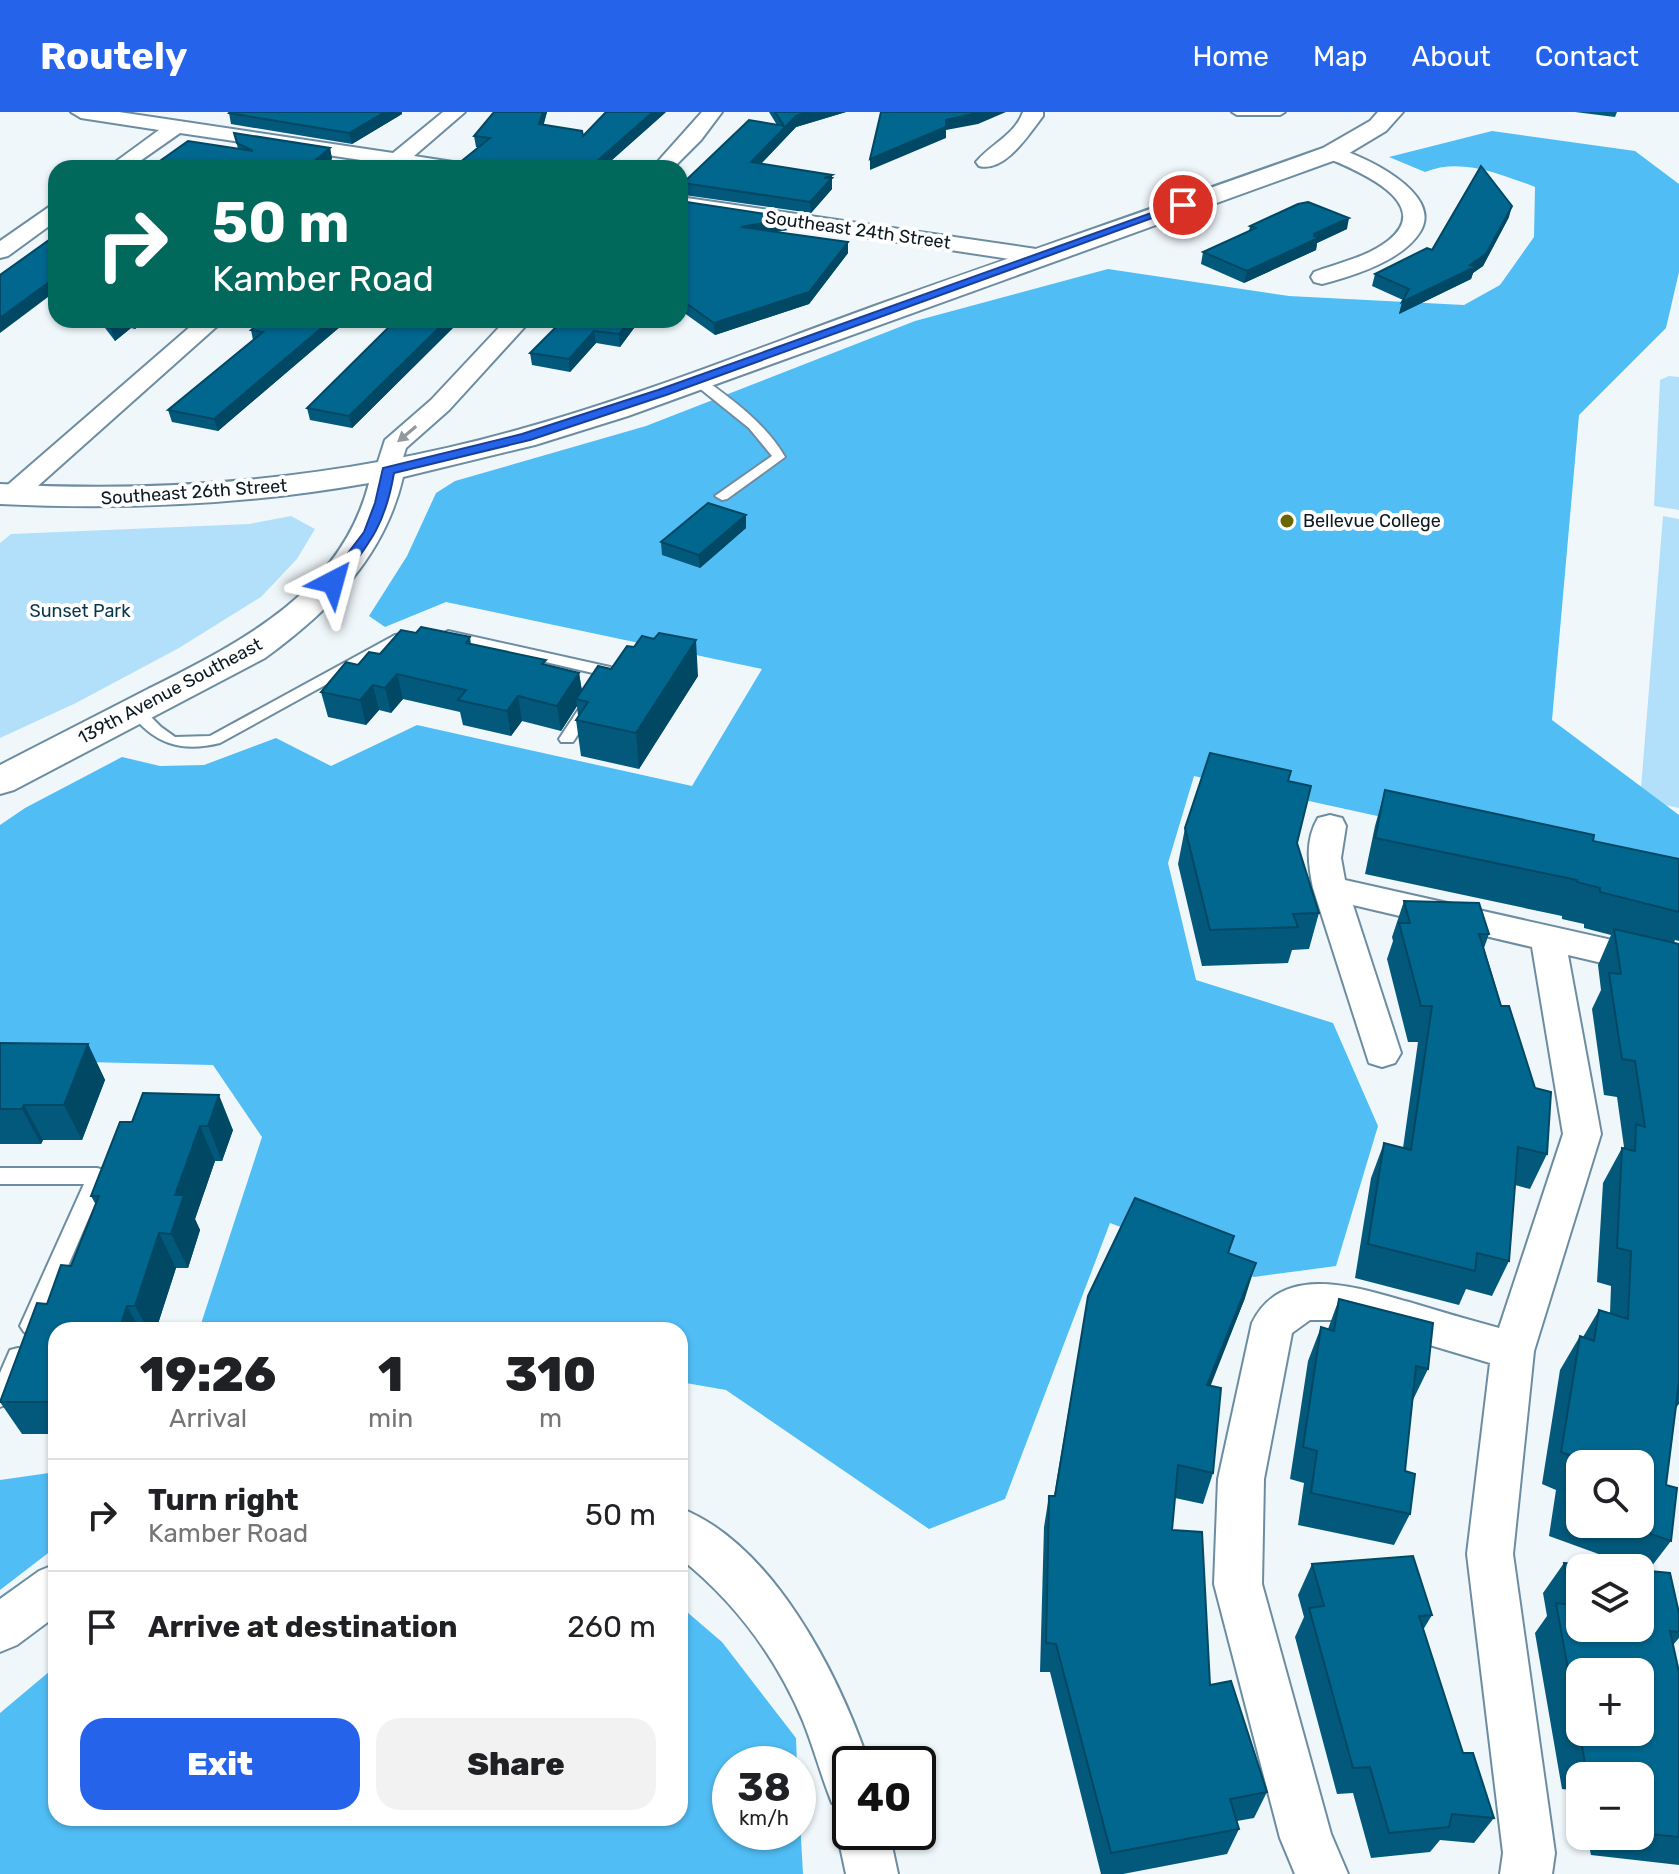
<!DOCTYPE html>
<html lang="en">
<head>
<meta charset="utf-8">
<style>
  body { margin:0; font-family:Rubik,sans-serif; background:#f2f2f2; color:#202124; height:100vh; display:flex; flex-direction:column; font-size:30px; white-space:nowrap }
  * { box-sizing:border-box; margin:0 }
  p { font-size:26px; color:#757577 }
  .icon { flex:none; width:44px; height:44px; fill:none; stroke:currentColor; stroke-width:2; stroke-linecap:round; stroke-linejoin:round }
  .map { position:relative; flex:1; overflow:hidden }
  .details { position:absolute; left:48px; top:1210px; width:640px; height:504px; display:flex; flex-direction:column; background:#fff; border-radius:24px; box-shadow:0 2px 6px #0004 }
  .details>* { flex:none }
  .guide { position:absolute; left:48px; top:48px; width:640px; height:168px; border-radius:24px; box-shadow:0 2px 6px #0004; background:#00695c; color:#fff; overflow:hidden }
  .controls { position:absolute; left:1566px; top:1338px; display:grid; gap:16px }
  .controls a { display:grid; place-items:center; width:88px; height:88px; border-radius:16px; background:#fff; box-shadow:0 2px 6px #0004; font-size:40px }
  .speed { position:absolute; left:712px; top:1634px; display:flex; gap:16px; font-size:40px; font-weight:700; text-align:center }
  .speed>* { display:grid; place-content:center; width:104px; height:104px; border-radius:50%; background:#fff; box-shadow:0 2px 6px #0004; line-height:1 }
  .speed small { font-size:20px; font-weight:400 }
  .speed .limit { border:4px solid #111; border-radius:12px; background:#fff; color:#111 }
  .pin { position:absolute; display:grid; place-items:center; width:68px; height:68px; color:#fff; margin:-34px; border:4px solid #fff; border-radius:50%; box-shadow:0 2px 8px #0007 }
  .me { position:absolute; width:88px; margin:-44px; rotate:39deg; stroke-linejoin:round; filter:drop-shadow(0 0 6px #0008) }
  .turn { display:flex; align-items:center; gap:28px; height:168px; padding:0 32px; font-size:36px }
  .turn .icon { width:104px; height:104px; stroke-width:2.5 }
  .turn b { display:block; font-size:56px; line-height:68px }
  .eta { display:flex; justify-content:space-evenly; align-items:center; height:136px; text-align:center }
  .eta b { font-size:48px; font-weight:800; line-height:56px }
  .primary-button { display:flex; gap:16px; margin-top:auto; padding:16px 32px }
  .primary-button a { flex:1; height:92px; border-radius:24px; background:#2563eb; color:#fff; font-size:32px; font-weight:800; line-height:92px; text-align:center }
  .primary-button a+a { background:#f2f2f2; color:#202124 }
  ul { padding:0; list-style:none }
  li { display:flex; align-items:center; gap:24px; height:112px; padding:0 32px; border-top:2px solid #e0e0e0 }
  li div { flex:1 }
  li b { display:block; font-size:30px }
  li em { font-style:normal }
  header { display:flex; align-items:center; gap:48px; box-sizing:border-box; height:112px; padding:0 40px; background:#2563eb; color:#fff }
  header strong { font-size:38px }
  nav { display:flex; gap:44px; margin-inline-start:auto; font-size:28px }
  .map>svg:first-child { display:block }
  .green { fill:#b2e0fb }
  .forest { fill:#51bdf5 }
  .lines { fill:none; stroke-linecap:round; stroke-linejoin:round }
  .service-casing { stroke:#6c8da1; stroke-width:4 }
  .minor-casing { stroke:#6c8da1; stroke-width:4 }
  .tertiary-casing { stroke:#6c8da1; stroke-width:4 }
  .service { fill:#fff; fill-rule:evenodd }
  .minor { fill:#fff; fill-rule:evenodd }
  .tertiary { fill:#fff; fill-rule:evenodd }
  .wall { fill:#02597b; fill-rule:evenodd }
  .shaded-wall { fill:#014864 }
  .building { fill:#02678f; stroke:#014864; stroke-width:2; fill-rule:evenodd }
  .oneway { fill:#92989b }
  .route { fill:#2563eb; stroke:#184099; stroke-width:2 }
  .poi-dot { fill:#6c6600; stroke:#fff; stroke-width:3 }
  .labels { text-anchor:middle; stroke-width:8; stroke-linejoin:round; paint-order:stroke }
  .far-street-label { font-size:18px; fill:#0c1921; stroke:#fff }
  .far-poi-label { font-size:18px; fill:#0c1921; stroke:#fff; text-anchor:start }
  .far-park-label { font-size:18px; fill:#05364c; stroke:#fff }
</style>
</head>
<body>
<header>
<strong>Routely</strong>
<nav><a>Home</a><a>Map</a><a>About</a><a>Contact</a></nav>
</header>
<div class="map">
<svg width="1679" height="1762" viewBox="0 0 1679 1762">
  <rect width="100%" height="100%" fill="#f0f7fb"/>
  <path class="green" d="M1669,264L1679,265V398L1654,394L1660,268Z
    M291,404L315,417L297,447L261,485L179,536L76,591L0,626V431L11,422L249,412Z
    M1663,404L1679,407V696L1640,688Z"/>
  <path class="forest" d="M1492,19L1635,39L1679,72V160L1666,216L1579,303L1552,608L1679,703V770L1194,664L1168,751L1196,868L1333,911L1378,1014L1336,1154L1254,1165L1110,1111L1005,1387L929,1417L726,1278L680,1270V1218H199L262,1025L213,953L0,948V713L25,696L122,645L160,654L204,653L276,626L331,654L417,613L692,674L762,557L446,490L385,515L369,504L407,444L436,381L455,369L646,314L915,209L1108,157L1289,184L1464,193L1500,173L1534,125L1535,75C1500,62 1461,45 1425,60L1389,45Z
    M56,1360V1435L0,1478V1368Z
    M680,1494L722,1530L796,1626L797,1652H730V1720H798V1673L803,1762H0V1601L56,1554V1706H680Z"/>
  <g class="lines">
    <defs>
      <path id="service" d="M1232,0H1285L1280,3H1237Z
        M693,265H701C733,288 765,311 785,345L727,387L722,388L715,384L772,344L749,316L693,271Z
        M448,519L610,555L617,560L610,565L443,526L441,523Z
        M411,521L418,525L416,528L403,530L220,631C180,641 153,631 129,599L137,594L142,596L161,615L175,625L210,624L395,523Z
        M589,587L597,592L575,627L573,630H561L559,627L584,589Z
        M0,1056H97L104,1058L107,1064L42,1214L38,1220L31,1223L24,1220L20,1214L84,1072H0Z
        M18,1236L26,1238L29,1245L8,1292L0,1295V1261L10,1238Z"/>
      <path id="minor" d="M71,0H119L393,41L443,0H465L414,44L453,50L463,56H379L381,51L180,21L130,56H107L159,18L81,6Z
        M702,0H722L701,28L673,56H652Z
        M1023,0H1043V4C1029,22 1005,61 979,54L976,50C991,32 1015,23 1023,0Z
        M1332,35C1361,42 1445,81 1420,120C1402,149 1353,164 1322,172L1314,170L1311,165L1314,160C1338,151 1368,145 1389,128C1436,90 1354,57 1325,45L1322,41L1325,37Z
        M680,85L1036,137L1047,144L1036,151L680,97Z
        M56,93V109L8,144L0,146V129L49,95Z
        M198,208H224L21,389H3L0,381L3,377Z
        M506,208H531L449,298L406,336L397,365H379L375,359L385,328L431,288Z
        M1330,703L1342,706L1346,714L1341,746L1345,768L1679,843V869L1568,843L1601,1022L1534,1239L1513,1442L1555,1741L1552,1762H1500L1503,1741L1467,1442L1490,1251L1346,1208H1310L1292,1221L1264,1367L1262,1472L1331,1722L1348,1762H1295L1280,1726L1214,1472L1218,1367L1252,1211C1282,1149 1359,1176 1409,1190C1439,1199 1469,1208 1499,1216L1563,1022L1532,835L1353,793L1401,941L1395,951L1382,955L1369,951L1313,776C1308,752 1305,728 1318,706Z
        M680,1396C773,1432 839,1563 869,1652H850V1699L832,1691C821,1664 814,1636 803,1609C776,1545 734,1489 680,1446Z
        M56,1452V1504L17,1533L0,1540V1487L39,1459Z
        M850,1699V1720H889L898,1762H846L837,1720L845,1702Z"/>
      <path id="tertiary" d="M1378,0H1403L1386,19L1341,46L628,304L535,333L403,365C384,446 330,498 265,546L14,678L0,682V653C49,628 99,602 148,577C241,530 341,481 369,371C246,393 124,398 0,392V372C174,382 345,366 514,319C638,285 758,236 880,192C1027,139 1176,89 1323,36L1370,9Z"/>
    </defs>
    <use href="#service" class="service-casing"/>
    <use href="#minor" class="minor-casing"/>
    <use href="#tertiary" class="tertiary-casing"/>
    <use href="#service" class="service"/>
    <use href="#minor" class="minor"/>
    <use href="#tertiary" class="tertiary"/>
  </g>
  <path class="wall" d="M494,0H547L543,13L583,24L666,0L603,56H453L479,35H476L474,24Z
    M769,0H846L796,15L761,52L832,63V77L811,101L684,83L683,71L777,13Z
    M1575,0H1617L1615,5Z
    M229,1L402,2L352,32L231,12Z
    M234,21L330,36L332,47L322,56H150L238,37Z
    M680,89L793,117L777,120L848,141L809,192L715,223L680,198Z
    M1509,105L1483,154L1473,161L1471,167L1399,202L1403,188L1372,174L1375,162Z
    M1250,114L1347,117L1317,131L1316,138L1244,171L1201,152L1203,140L1249,119Z
    M99,208H146L135,217L131,216L115,229Z
    M263,208H348L218,319L172,310L168,298L253,228L251,218Z
    M382,208H461L352,316L310,308L307,296L389,216Z
    M563,208H640L620,235L596,231L570,260L532,253L530,241Z
    M746,403V416L700,456L662,443L661,430Z
    M416,521L470,525L471,532L547,553L579,561L582,579L611,557L698,564L639,657L581,644L576,608L578,604L577,594L561,619L522,609L511,624L463,613L460,600L403,587L391,601L379,598L366,613L328,605L321,580L358,553L380,542Z
    M1288,669L1297,731L1319,801L1309,837L1292,838L1288,851L1202,854L1178,752L1185,716Z
    M1385,678L1593,729L1679,747V829L1675,828L1674,831L1679,832V1292L1675,1297L1666,1373L1671,1429L1648,1459L1679,1501V1526L1673,1533L1679,1560V1753L1591,1743L1587,1724H1640V1664H1580V1682L1579,1679L1562,1677L1535,1521L1547,1504L1543,1481L1564,1451L1643,1458L1640,1456H1637L1549,1424L1556,1378L1542,1372L1560,1258L1580,1224L1583,1225L1599,1198L1610,1201L1611,1174L1597,1170L1603,1071L1622,1036L1624,1035L1617,985L1604,983L1592,897L1601,878L1598,853L1611,823L1584,816V812L1562,807V804L1365,762L1375,714ZM1580,1352L1640,1412H1580Z
    M1404,789L1489,822L1484,836L1547,1042L1530,1077L1515,1073L1509,1149L1492,1184L1466,1177L1459,1193L1355,1166L1371,1066L1384,1031L1403,1036L1418,930H1408L1387,847L1393,829L1392,825Z
    M0,931L88,932L105,968L82,1028H43L41,1032H0Z
    M143,981L233,1018L222,1049H215L195,1107L200,1118L188,1156H176L156,1218H56V1322H22L0,1290L47,1192L71,1154L96,1093L91,1084L132,1010Z
    M1234,1124L1229,1141L1245,1186L1210,1273L1213,1361L1203,1392L1175,1386L1172,1418L1210,1573L1267,1680L1254,1706L1237,1709L1239,1717L1227,1742L1123,1762H1101L1050,1560H1040L1044,1415L1049,1384H1054L1088,1184Z
    M1339,1187L1428,1257L1412,1290L1405,1359L1410,1402L1394,1433L1298,1413L1304,1371L1290,1367L1308,1249L1321,1215L1328,1217Z
    M1312,1452L1432,1503L1423,1518L1463,1641L1494,1706L1474,1731L1440,1728L1430,1740L1371,1746L1353,1681L1337,1682L1295,1525L1304,1505L1298,1483Z"/>
  <path class="shaded-wall" d="M385,0H402V2L352,32L349,21Z
    M543,0H547L541,23L539,12Z
    M653,0H666L603,56H589Z
    M809,0H846L796,15L752,61L751,50L796,4Z
    M981,0H1006L978,12L946,18V26L870,58V47L946,8Z
    M330,36L332,47L322,56H306Z
    M832,63V77L811,101L810,90L824,66Z
    M1512,94L1509,105L1483,154L1473,161L1471,167L1399,202L1402,190Z
    M792,106L793,117L741,126V115Z
    M1349,106L1347,117L1317,131L1316,138L1244,171L1247,159L1314,122Z
    M848,130V141L809,192L715,223L714,211Z
    M56,165V179L0,221V206Z
    M122,208H128L131,216L115,229L111,217Z
    M132,208H146L135,217Z
    M331,208H348L218,319L214,307Z
    M447,208H461L352,316L349,304Z
    M630,208H640L620,235L619,222Z
    M594,219L596,231L570,260L569,247Z
    M746,403V416L700,456L699,443Z
    M696,528L698,564L639,657L636,621Z
    M579,561L583,586L576,587L577,594L561,619L557,594Z
    M397,562L403,587L391,601L385,576Z
    M373,573L379,598L366,613L360,588Z
    M518,584L522,609L511,624L507,599Z
    M88,932L105,968L82,1028L64,993Z
    M219,983L233,1018L222,1049L208,1014Z
    M24,993L43,1028L41,1032L22,997Z
    M200,1014L215,1049L195,1107L200,1118L188,1156L171,1122L175,1083Z
    M159,1121L176,1156L156,1218H148L135,1194Z
    M1256,1151L1245,1186L1198,1306L1207,1273Z
    M127,1194L140,1218H119Z"/>
  <path class="building" d="M230,0H385L349,21L229,1Z
    M494,0H543L539,12L582,19L583,24L606,0H653L589,56H453L490,26L474,24Z
    M775,0H809L796,4L751,50L832,63L824,66H832L810,90L683,71L749,8L784,14Z
    M881,0H981L946,8V15L870,47Z
    M234,21L330,36L306,56H150L188,29L253,39L237,31Z
    M1481,54L1512,94L1486,142L1470,153L1475,155L1402,190L1409,177L1375,162L1427,136L1432,138Z
    M680,89L792,106L741,115L848,130L809,180L714,211L680,187Z
    M1308,90L1349,106L1314,122V124L1318,126L1247,159L1203,140L1256,116L1250,114L1298,92Z
    M56,123V165L0,206V163Z
    M104,208H122L111,217Z
    M263,208H331L214,307L168,298L263,220L251,218Z
    M390,208H447L349,304L307,296L393,211Z
    M563,208H630L619,222L594,219L569,247L530,241Z
    M708,391L746,403L699,443L661,430Z
    M421,515L470,525L466,531L546,548L542,552L579,561L557,594L518,584L507,599L458,588L466,578L397,562L385,576L373,573L360,588L321,580L346,550L358,553L369,540L380,542L401,518L416,521Z
    M659,521L696,528L636,621L576,608L588,590L576,587L598,554L611,557L627,534L634,535L642,524L654,527Z
    M1210,641L1291,659L1288,669L1311,674L1297,731L1319,801L1293,802L1298,815L1210,818L1185,716Z
    M1385,678L1594,723L1593,729L1679,747V800L1600,780V776L1577,770V768L1375,726Z
    M1404,789L1479,791L1489,822H1479L1501,894H1509L1535,976L1551,980L1547,1042L1518,1035L1509,1149L1477,1141L1475,1159L1368,1132L1384,1031L1411,1038L1432,894H1421L1399,811H1410Z
    M1614,817L1679,832V1270L1666,1373L1677,1376L1671,1429L1623,1412H1640V1352H1580V1396L1569,1393L1577,1346L1561,1340L1580,1224L1594,1229L1599,1198L1628,1207L1631,1139L1617,1136L1622,1036L1635,1039L1636,1012L1645,1015L1635,949L1622,947L1609,861L1621,862Z
    M0,931L88,932L64,993H24L22,997H0Z
    M143,981L219,983L208,1014H200L175,1083H184L171,1122L159,1121L135,1194H127L119,1218H56V1290H0L37,1191L47,1192L61,1153L71,1154L99,1084H91L120,1010H132Z
    M1135,1086L1234,1124L1228,1141L1256,1151L1207,1273L1221,1276L1213,1361L1178,1353L1172,1418L1202,1420L1210,1573L1231,1569L1267,1680L1230,1687L1239,1717L1111,1741L1056,1532L1046,1531L1049,1384H1055L1088,1184Z
    M1339,1187L1433,1211L1428,1257L1416,1254L1405,1359L1415,1362L1410,1402L1311,1381L1317,1339L1303,1335L1321,1215L1334,1219Z
    M1413,1444L1432,1503L1419,1504L1463,1641H1473L1494,1706L1452,1702L1449,1715L1389,1721L1370,1655L1353,1656L1309,1496L1324,1494L1312,1452Z
    M1564,1451L1619,1456H1580V1516H1640V1458L1670,1461L1679,1501V1520L1670,1519L1679,1560V1725L1640,1721V1664H1605L1603,1653L1585,1651L1556,1491L1572,1493ZM1580,1560H1640V1620H1580Z"/>
  <defs><path id="oneway-solid" d="M-6-.8H1V-3.2L6.5 0L1 3.2V.8H-6Z" transform="scale(2)"/></defs>
  <use class="oneway" href="#oneway-solid" transform="translate(407 322) rotate(140)"/>
  <path class="route" d="M1179,91L1188,93L666,283L530,328L394,361C385,414 369,432 338,473L333,474L326,470L364,420L375,391L383,356L522,322L658,278Z"/>
  <circle class="poi-dot" cx="1287" cy="409" r="8"/>
  <g class="labels">
    <g class="far-street-label">
      <text transform="translate(858 118) rotate(8)" y="6">Southeast 24th Street</text>
      <text transform="translate(194 380) rotate(-4)" y="6">Southeast 26th Street</text>
      <text transform="translate(170 579) rotate(-28)" y="6">139th Avenue Southeast</text>
    </g>
    <g class="far-poi-label">
      <text x="1303" y="415">Bellevue College</text>
    </g>
    <g class="far-park-label">
      <text x="80" y="505">Sunset Park</text>
    </g>
  </g>
</svg>
<div class="controls">
<a><svg class="icon" aria-label="search" viewBox="0 0 24 24"><circle cx="10" cy="10" r="6"/><path d="M15 15l6 6"/></svg></a>
<a><svg class="icon" aria-label="layers" viewBox="0 0 24 24"><path d="M12 4l9 5-9 5-9-5zM3 14l9 5 9-5"/></svg></a>
<a>+</a>
<a>−</a>
</div>
<div class="speed"><div>38<small>km/h</small></div><div class="limit">40</div></div>
<div class="pin" style="left:1183px;top:93px;background:#d93025"><svg class="icon" aria-label="arrive" viewBox="0 0 24 24"><path d="M6 21V4h12l-3 4 3 4H6"/></svg></div>
<svg class="me" style="left:333px;top:470px" viewBox="-20 -20 40 40"><path d="M0-17L14 15 0 8-14 15z" fill="#2563eb" stroke="#fff" stroke-width="4"/></svg>
<div class="guide">
<div class="turn"><svg class="icon" aria-label="right" viewBox="0 0 24 24"><path d="M7 20v-9h11M14 6l5 5-5 5"/></svg><div><b>50 m</b>Kamber Road</div></div>
</div>
<section class="details">
<div class="eta">
<div><b>19:26</b><p>Arrival</p></div>
<div><b>1</b><p>min</p></div>
<div><b>310</b><p>m</p></div>
</div>
<ul>
<li><svg class="icon" aria-label="right" viewBox="0 0 24 24"><path d="M7 20v-9h11M14 6l5 5-5 5"/></svg><div><b>Turn right</b><p>Kamber Road</p></div><em>50 m</em></li>
<li><svg class="icon" aria-label="arrive" viewBox="0 0 24 24"><path d="M6 21V4h12l-3 4 3 4H6"/></svg><div><b>Arrive at destination</b></div><em>260 m</em></li>
</ul>
<div class="primary-button"><a>Exit</a><a>Share</a></div>
</section>
</div>
</body>
</html>
